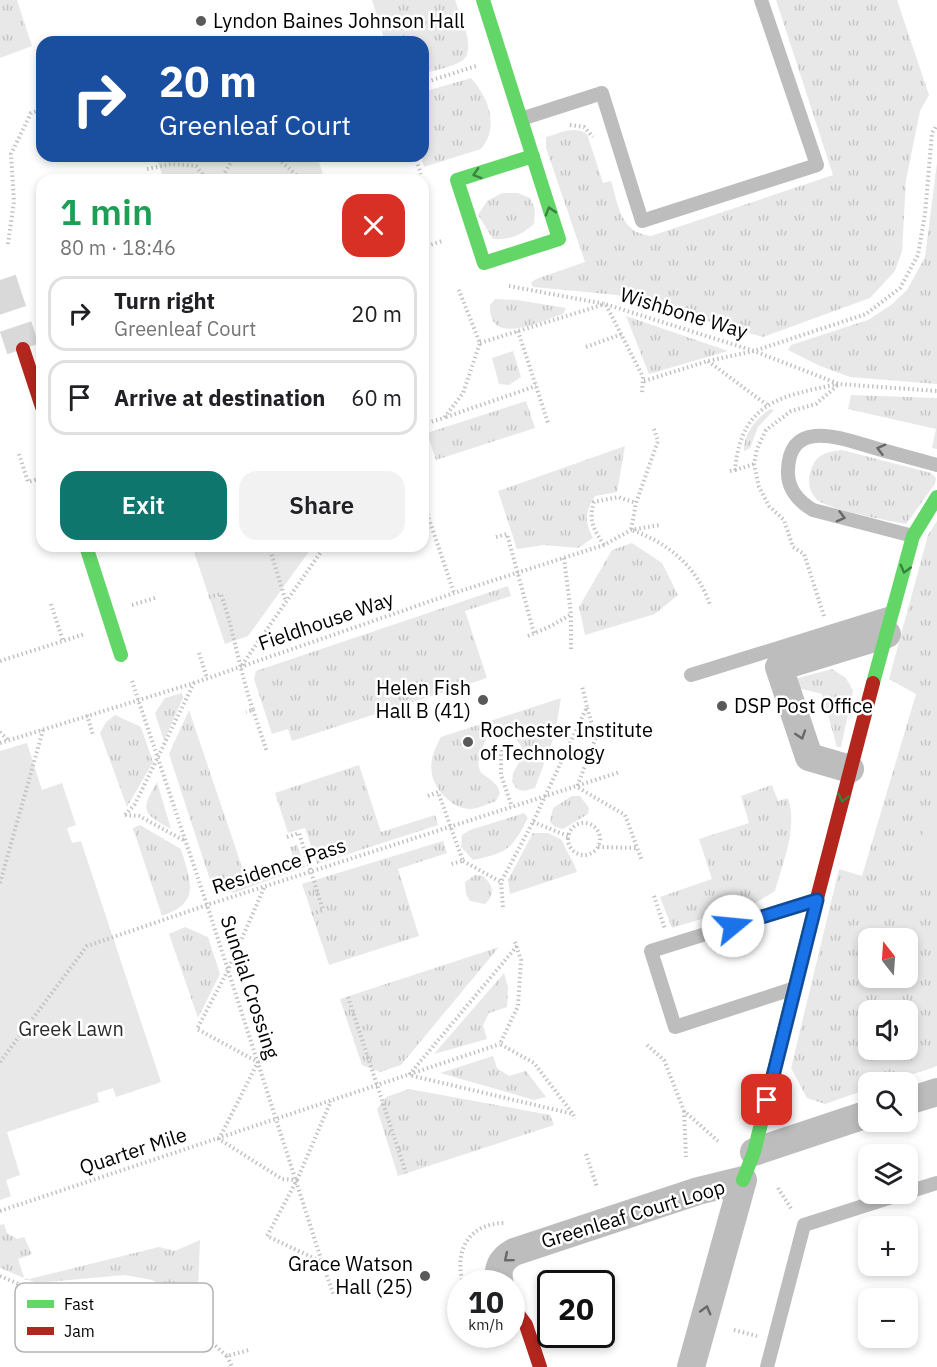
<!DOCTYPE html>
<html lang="en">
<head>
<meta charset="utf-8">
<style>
  body { margin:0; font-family:"IBM Plex Sans",sans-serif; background:#f2f2f2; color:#202124; height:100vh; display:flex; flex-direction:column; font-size:22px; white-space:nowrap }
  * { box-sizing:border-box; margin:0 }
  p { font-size:20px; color:#757577 }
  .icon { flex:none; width:33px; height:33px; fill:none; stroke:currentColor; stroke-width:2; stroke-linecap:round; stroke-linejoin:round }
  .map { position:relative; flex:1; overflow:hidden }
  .side { position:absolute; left:36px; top:174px; width:393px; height:378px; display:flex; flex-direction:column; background:#fff; border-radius:18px; box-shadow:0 3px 9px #0003 }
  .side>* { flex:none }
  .guide { position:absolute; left:36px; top:36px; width:393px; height:126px; border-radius:18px; box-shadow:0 3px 9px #0003; background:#1a4fa0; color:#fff; overflow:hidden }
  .needle { width:39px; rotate:343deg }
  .buttons { position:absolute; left:858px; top:928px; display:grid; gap:12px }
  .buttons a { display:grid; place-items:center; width:60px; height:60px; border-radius:12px; background:#fff; box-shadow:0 3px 9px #0003; font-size:30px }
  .speed { position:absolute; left:447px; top:1270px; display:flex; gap:12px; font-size:30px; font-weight:700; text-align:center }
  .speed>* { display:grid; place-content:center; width:78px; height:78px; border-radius:50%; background:#fff; box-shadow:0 3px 9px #0003; line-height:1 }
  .speed small { font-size:15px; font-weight:400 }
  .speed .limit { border:3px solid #111; border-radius:9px; background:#fff; color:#111 }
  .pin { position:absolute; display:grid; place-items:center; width:51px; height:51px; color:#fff; margin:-26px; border-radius:12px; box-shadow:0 3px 9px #0006 }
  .me { position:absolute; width:66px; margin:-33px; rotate:73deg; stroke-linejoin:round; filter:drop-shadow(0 0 4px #0008) }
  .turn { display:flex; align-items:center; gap:21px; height:126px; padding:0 24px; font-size:27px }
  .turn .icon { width:78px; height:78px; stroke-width:2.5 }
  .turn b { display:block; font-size:42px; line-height:51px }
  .round { display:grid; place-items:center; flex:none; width:63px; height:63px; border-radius:18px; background:#f2f2f2 }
  .summary { display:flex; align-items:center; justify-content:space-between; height:102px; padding:0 24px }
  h1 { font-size:36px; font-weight:600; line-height:45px; color:#1e9e55 }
  .cta { display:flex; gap:12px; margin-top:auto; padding:12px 24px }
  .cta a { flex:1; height:69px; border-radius:18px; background:#0f766e; color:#fff; font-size:24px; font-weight:600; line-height:69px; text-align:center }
  .cta a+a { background:#f2f2f2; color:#202124 }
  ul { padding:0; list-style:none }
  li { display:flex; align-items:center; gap:18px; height:75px; margin:0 12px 9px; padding:0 12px; border:3px solid #e0e0e0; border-radius:18px }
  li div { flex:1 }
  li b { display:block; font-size:22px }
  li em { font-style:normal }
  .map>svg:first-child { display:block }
  .grass { fill:url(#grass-tufts); fill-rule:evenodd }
  .green { fill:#e8e8e8 }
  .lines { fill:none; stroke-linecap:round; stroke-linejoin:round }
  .secondary-tunnel { stroke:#d9d9d9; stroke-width:33; stroke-dasharray:33 16; stroke-linecap:butt }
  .path { stroke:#c2c2c2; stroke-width:4; stroke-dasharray:1.5 3; stroke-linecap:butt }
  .lane { stroke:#bdbdbd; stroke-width:14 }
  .street { stroke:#bdbdbd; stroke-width:28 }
  .fast { stroke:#63d668; stroke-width:14 }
  .jam { stroke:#b3261e; stroke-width:14 }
  .oneway { stroke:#3b803e }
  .oneway2 { stroke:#686868 }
  .route-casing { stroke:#114b97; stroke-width:15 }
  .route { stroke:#1a73e8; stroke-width:10 }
  .poi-dot { fill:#595959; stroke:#fff; stroke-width:2 }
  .labels { text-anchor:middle; stroke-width:5; stroke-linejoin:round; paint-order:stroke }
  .poi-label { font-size:20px; fill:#000; stroke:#fff; text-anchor:start }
  .street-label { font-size:20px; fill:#000; stroke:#fff }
  .park-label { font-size:20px; fill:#2c2c2c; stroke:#fff }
  .key { fill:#fff; stroke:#b2b2b2; stroke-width:1.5 }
  .key-label { font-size:16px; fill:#000 }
</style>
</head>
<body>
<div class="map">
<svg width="937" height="1367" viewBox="0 0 937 1367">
  <defs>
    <pattern id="grass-tufts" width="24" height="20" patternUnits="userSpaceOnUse" patternTransform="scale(1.5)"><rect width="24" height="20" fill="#e8e8e8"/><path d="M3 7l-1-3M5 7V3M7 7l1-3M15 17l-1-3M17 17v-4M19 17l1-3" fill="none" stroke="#c5c5c5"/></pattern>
  </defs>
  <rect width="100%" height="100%" fill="#fff"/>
  <path class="grass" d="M0,0H17L32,46L0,58Z
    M372,0H455C460,16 479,52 460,62C449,68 435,70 423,74V42H385Z
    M776,0H897L929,95L920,111L906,180L902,251L895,271L870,298L763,337L617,295L533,287L531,283L536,279L585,262L546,148V137C560,133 574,125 587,134L603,183L611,181C619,207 620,232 651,236L833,175Z
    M471,78C488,97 500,126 481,149L424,167L421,156H423V92Z
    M937,163V384L850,377L820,366L788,350L791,345L868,320L891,305L907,290L925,257Z
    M502,193H518L530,198L535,209L534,224C521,235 511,240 493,239L478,215L487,201Z
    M495,299L517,300L566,308L563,314C540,321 488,348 490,305Z
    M626,316L728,351L649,374Z
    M513,351L521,377L509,385L499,384L492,358Z
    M851,395L937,398V449L932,448L936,429L848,409Z
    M526,401L535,428L436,460L427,433Z
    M770,409L774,410L758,427L750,448L744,451C743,434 757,418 770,409Z
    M625,446L617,492L595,496C585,513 584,519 593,538L578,548L544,545L517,549L498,491Z
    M842,450L931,473L936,478L935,484L906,524C888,521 832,510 819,501C808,493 807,479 812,467C818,453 828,452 842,450Z
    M937,521V1066L887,1083H868V1089L825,1104L807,1098L791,1068L839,869L862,876L916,694L889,679L928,535ZM868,939H908V978H868ZM868,1011H908V1050H868Z
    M632,543L662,563L678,595L655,614L585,635L579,607L612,550Z
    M508,586L511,596L465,611L487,678L292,741L288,729L272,734L254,679L256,671Z
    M832,669L846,678L853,691L841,747H837L822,694L798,688V678Z
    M182,693L183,698L164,741L155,713L165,698Z
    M561,698L555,734L535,788L524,791L517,789L512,782L513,773L524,754C520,740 512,733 498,730L489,733C484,745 471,765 484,775C492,781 497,783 500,793L496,801C487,804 478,809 469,809C458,808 451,803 444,796C426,777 429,758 441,737Z
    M189,710L244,873L293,857L290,847L297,845L305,867L233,893L211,883L169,754Z
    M115,715L141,727L153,762L127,807L100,733L106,722Z
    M359,765L381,832L435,815L438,825L317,864L305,828L288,833L275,793Z
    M157,782L171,829C142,813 140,811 157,782Z
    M772,785L778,801L788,798C798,828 783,862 775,891L757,902L672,928L660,897L712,879L699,839L749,823L741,796Z
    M572,796H580L589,808L588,814L563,829L555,827L550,822L553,808Z
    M524,813L528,818C512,848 509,853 473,860L461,847L462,835L470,830Z
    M140,825L181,849C190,881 202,902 162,916L133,828Z
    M533,833H548L562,840C566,852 573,859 577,872L510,894L508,880Z
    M443,841L447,853L398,869L419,936L329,965L302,884Z
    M475,875L483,876C493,885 496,894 485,904L470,901L466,894L465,882Z
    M185,927L208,937L220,974L198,1018L169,934Z
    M499,947L401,1065L380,1072L362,1065L340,999Z
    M504,973L508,987L507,1007L489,1013L483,1025L487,1039L434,1054Z
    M493,1056L497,1068L509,1076L526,1071L546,1097L534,1100L440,1073Z
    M409,1089L550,1115L554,1125L398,1176L377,1109L386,1097Z
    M4,1224L7,1233L17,1239L24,1237L32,1254L18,1259L25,1280L159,1247L175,1251L200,1240L198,1292L206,1306L204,1313L152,1280L125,1275L36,1283L0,1268V1225Z"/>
  <path class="green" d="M156,156H317L325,180H164Z
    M192,546H313L248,636L225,644Z
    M27,743L42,790L62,783L76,825L67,828L72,843L81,841L161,1082L116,1097L113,1088L97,1093L99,1102L7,1132L20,1175L6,1180L11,1196L0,1200V751Z
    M930,806L937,807V876L913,870Z"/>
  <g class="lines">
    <path class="secondary-tunnel" d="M0,280L23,349"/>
    <path class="path" d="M423,83L476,66
      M570,125L584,127L593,137
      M275,156L302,180
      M415,156L421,174
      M147,169L172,164L196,166L207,180
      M220,180L235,156
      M322,180L324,179
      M8,244L14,201L11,154L31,113L42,109
      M427,246L442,241
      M509,286L605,304L754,351L866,314L900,288L918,255L925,214L932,133L937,125
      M606,305L643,377L642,393
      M518,331L548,423
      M480,343L605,304
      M586,347L622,334
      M708,361L767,405
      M644,381L708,361L754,351L839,384L937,391
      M446,417L536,386
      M423,424L444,418L463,393L480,343L458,288
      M654,429L658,441L636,503L631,530C668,542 698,568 710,605
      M19,454L28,482L42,478
      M735,470L754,464
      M730,471L735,470C741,402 781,396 838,384
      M423,501L454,593
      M37,523L42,521
      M496,537L507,534L534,633
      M604,545C594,530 588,520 594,502L618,497L636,503
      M269,546L286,602
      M564,558L571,614V650
      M209,597L221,594C234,632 240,672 253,710L246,712
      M51,604L63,641
      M132,605L155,598
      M824,616L804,554L793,547L784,520L769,506L759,487L754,464L757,449L766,430L791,411L816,404L839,384
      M528,636L551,626L570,615
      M199,653L207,678
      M0,661L85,634
      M242,665L325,546
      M132,681L207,905L322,1262
      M587,708L596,737L577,787L625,815L642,861
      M253,710L267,752
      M87,715L93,735
      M0,732L8,740
      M0,743L194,683L454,593L604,545L631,530L660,525
      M501,750V775L512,807
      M428,796L438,792L463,861L451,864
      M125,815L135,804L194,683
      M125,815L139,816L185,841
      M533,822L568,836
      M568 839a16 16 0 1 1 32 0a16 16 0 1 1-32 0Z
      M287,837L299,833L323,910L312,914
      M598,847L636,848
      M463,861L501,882
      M0,883L43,730
      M264,888L228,970L197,1029L258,1062L219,1139L282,1179L297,1180L267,1236L322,1262L334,1296
      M654,896L665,929
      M503,907L501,882L533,822L587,707L582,686
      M515,942L521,960L518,1006L500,1044L534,1063L573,1114
      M517,946L409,1075L573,1114L575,1119
      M348,997L406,1173
      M647,1045L664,1060L684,1111L718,1141
      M0,1062L87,946L207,905L620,772
      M684,1111L686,1157
      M586,1154L597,1187
      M297,1180L331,1101
      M778,1188L792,1210
      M0,1211L500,1044
      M0,1276L28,1288L83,1289L135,1286L158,1296L227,1356L249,1350
      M462,1280C455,1248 470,1224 504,1223
      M734,1330L757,1336
      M227,1356L232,1367"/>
    <path class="lane" d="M521,119L602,93L642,221L817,165L761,0
      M913,536L813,510C798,501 787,489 788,470C790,417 843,439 875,448C896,454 916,459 937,465
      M691,675L891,613
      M792,989L675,1027L651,951L815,900
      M908,1192L937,1183
      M767,1367L804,1225L901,1194"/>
    <path class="street" d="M850,769L809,757L779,667L887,634
      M908,1101L937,1092
      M754,1152L868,1114
      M500,1284C496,1269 501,1259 514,1252L698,1191L743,1180L691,1367"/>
    <path class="fast" d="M483,0L559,239L484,263L457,180L533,156
      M86,546L121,655
      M873,683L913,536L937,497
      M743,1180L754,1152L815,906"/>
    <path class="jam" d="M23,349L42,407
      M815,906L873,683
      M512,1306L526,1325L540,1367"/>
  </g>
  <defs><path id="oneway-chevron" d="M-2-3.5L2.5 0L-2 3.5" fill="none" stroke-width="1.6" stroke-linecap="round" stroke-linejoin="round" transform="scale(1.5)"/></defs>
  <g class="oneway">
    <use href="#oneway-chevron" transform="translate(477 174) rotate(162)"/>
    <use href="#oneway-chevron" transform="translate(550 211) rotate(-107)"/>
    <use href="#oneway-chevron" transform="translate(905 569) rotate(105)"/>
    <use href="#oneway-chevron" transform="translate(843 798) rotate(104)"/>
  </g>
  <g class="oneway2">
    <use href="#oneway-chevron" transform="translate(881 449) rotate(-165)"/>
    <use href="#oneway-chevron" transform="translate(841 517) rotate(15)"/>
    <use href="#oneway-chevron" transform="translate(801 735) rotate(72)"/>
    <use href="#oneway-chevron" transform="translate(508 1258) rotate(140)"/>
    <use href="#oneway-chevron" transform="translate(706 1310) rotate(-75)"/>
  </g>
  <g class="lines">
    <defs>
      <path id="route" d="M733,926L817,900L767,1100"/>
    </defs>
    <use href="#route" class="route-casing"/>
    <use href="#route" class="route"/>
  </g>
  <g class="poi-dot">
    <circle cx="201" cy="21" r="6"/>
    <circle cx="483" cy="700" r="6"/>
    <circle cx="722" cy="706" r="6"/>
    <circle cx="468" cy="742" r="6"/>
    <circle cx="425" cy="1276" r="6"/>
  </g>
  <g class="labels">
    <g class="poi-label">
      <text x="213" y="28">Lyndon Baines Johnson Hall</text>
      <text x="471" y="695" text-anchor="end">Helen Fish<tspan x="471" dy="23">Hall B (41)</tspan></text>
      <text x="734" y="713">DSP Post Office</text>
      <text x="480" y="737">Rochester Institute<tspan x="480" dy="23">of Technology</tspan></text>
      <text x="413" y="1271" text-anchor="end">Grace Watson<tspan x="413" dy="23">Hall (25)</tspan></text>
    </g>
    <g class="street-label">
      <text transform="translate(684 313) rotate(17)" y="7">Wishbone Way</text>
      <text transform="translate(326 621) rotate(-19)" y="7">Fieldhouse Way</text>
      <text transform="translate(279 866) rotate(-18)" y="7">Residence Pass</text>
      <text transform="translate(250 987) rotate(72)" y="7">Sundial Crossing</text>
      <text transform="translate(133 1151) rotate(-18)" y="7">Quarter Mile</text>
      <text transform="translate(633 1214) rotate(-17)" y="7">Greenleaf Court Loop</text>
    </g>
    <g class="park-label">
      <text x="71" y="1036">Greek Lawn</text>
    </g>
  </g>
  <rect x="15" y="1283" width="198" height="69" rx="9" class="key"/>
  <rect x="27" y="1300" width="27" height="8" fill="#63d668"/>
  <rect x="27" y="1327" width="27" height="8" fill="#b3261e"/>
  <g class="key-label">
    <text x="64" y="1310">Fast</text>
    <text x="64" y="1337">Jam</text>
  </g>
</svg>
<div class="buttons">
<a><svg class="needle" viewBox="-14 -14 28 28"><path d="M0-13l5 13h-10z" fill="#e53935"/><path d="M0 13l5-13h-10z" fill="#757577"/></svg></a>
<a><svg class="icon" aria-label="sound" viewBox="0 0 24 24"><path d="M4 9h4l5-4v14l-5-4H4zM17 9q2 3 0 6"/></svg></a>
<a><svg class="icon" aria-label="search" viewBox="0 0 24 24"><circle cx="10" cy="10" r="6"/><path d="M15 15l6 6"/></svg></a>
<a><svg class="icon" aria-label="layers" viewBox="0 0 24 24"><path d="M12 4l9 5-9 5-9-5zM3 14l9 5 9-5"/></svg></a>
<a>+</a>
<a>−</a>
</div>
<div class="speed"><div>10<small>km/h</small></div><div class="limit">20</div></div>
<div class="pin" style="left:767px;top:1100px;background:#d93025"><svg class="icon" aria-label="arrive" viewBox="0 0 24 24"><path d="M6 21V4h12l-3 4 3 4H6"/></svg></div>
<svg class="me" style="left:733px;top:926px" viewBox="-20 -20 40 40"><circle r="19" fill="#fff"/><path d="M0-13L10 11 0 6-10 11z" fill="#1a73e8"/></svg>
<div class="guide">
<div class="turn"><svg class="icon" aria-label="right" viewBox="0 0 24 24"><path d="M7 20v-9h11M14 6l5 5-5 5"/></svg><div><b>20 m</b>Greenleaf Court</div></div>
</div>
<section class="side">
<div class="summary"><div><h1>1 min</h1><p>80 m · 18:46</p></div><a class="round" style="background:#d93025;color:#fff"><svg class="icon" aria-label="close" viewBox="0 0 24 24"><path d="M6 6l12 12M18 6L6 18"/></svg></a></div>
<ul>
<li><svg class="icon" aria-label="right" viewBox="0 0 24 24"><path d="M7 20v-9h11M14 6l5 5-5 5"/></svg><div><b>Turn right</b><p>Greenleaf Court</p></div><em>20 m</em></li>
<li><svg class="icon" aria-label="arrive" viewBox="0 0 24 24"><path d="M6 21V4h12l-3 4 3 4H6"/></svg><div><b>Arrive at destination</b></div><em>60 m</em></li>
</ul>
<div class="cta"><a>Exit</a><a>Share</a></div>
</section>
</div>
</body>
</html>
